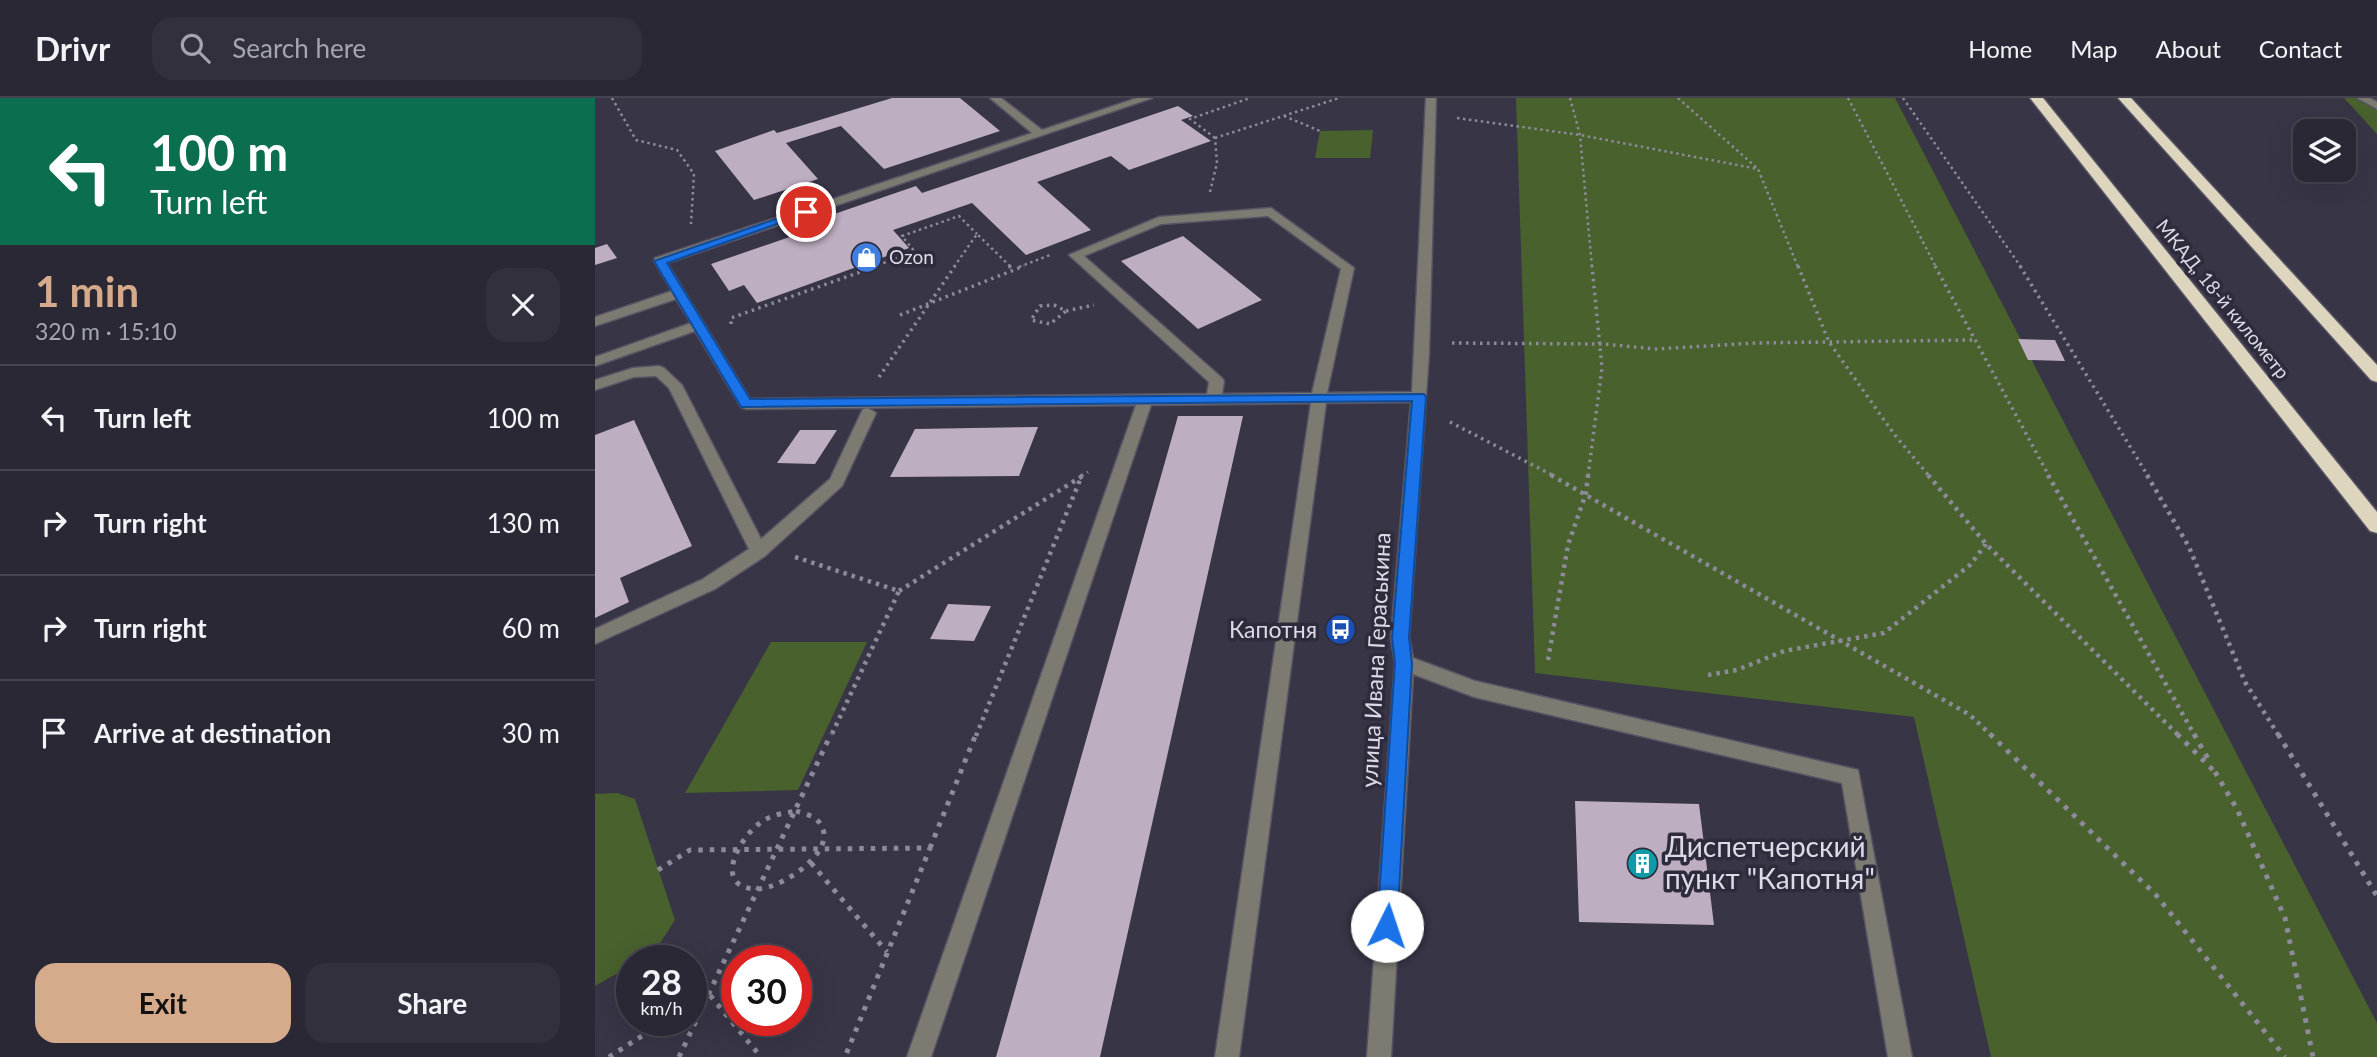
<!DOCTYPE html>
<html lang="en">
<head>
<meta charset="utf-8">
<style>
  body { margin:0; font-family:Lato,sans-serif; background:#32303d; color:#f1f3f6; height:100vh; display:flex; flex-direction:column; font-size:26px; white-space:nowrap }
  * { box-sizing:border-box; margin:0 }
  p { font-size:23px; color:#a5a6ad }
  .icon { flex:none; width:38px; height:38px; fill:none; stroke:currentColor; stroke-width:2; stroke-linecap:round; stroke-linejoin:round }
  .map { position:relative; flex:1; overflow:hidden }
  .side { display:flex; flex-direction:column; background:#2a2835; width:595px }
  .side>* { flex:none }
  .hud { background:#0b6e4f; color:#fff; overflow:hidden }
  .tools { position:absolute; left:1698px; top:21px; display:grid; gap:14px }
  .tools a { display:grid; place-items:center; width:63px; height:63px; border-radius:14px; background:#2a2835; box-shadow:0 7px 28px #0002,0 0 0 2px #464450; font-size:35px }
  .speed { position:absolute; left:21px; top:847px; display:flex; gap:14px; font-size:35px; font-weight:700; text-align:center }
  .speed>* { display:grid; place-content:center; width:91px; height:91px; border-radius:50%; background:#2a2835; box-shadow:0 7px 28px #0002,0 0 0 2px #464450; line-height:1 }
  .speed small { font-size:18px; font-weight:400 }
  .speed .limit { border:10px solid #d22; background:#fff; color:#111 }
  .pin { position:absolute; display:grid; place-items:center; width:60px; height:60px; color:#fff; margin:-30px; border:4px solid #fff; border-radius:50%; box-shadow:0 2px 7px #0007 }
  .me { position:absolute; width:77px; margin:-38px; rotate:4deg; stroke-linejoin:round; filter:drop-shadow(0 0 5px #0008) }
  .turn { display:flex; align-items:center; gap:24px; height:147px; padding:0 35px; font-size:32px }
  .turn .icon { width:91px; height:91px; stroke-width:2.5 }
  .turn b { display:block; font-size:49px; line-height:60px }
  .round { display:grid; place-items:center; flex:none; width:74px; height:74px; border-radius:21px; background:#32303d }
  .head { display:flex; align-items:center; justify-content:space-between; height:119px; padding:0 35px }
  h1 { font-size:42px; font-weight:700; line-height:52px; color:#d6ab8b }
  .button { display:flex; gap:14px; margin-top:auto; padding:14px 35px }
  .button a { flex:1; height:80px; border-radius:21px; background:#d6ab8b; color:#111; font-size:28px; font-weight:700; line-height:80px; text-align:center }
  .button a+a { background:#32303d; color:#f1f3f6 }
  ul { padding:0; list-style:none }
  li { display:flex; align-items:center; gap:21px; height:105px; padding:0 35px; border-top:2px solid #464450 }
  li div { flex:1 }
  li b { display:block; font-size:26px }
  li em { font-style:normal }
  header { display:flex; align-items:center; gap:42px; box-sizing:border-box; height:98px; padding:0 35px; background:#2a2835; border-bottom:2px solid #464450 }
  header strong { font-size:33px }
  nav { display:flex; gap:38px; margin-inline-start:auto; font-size:24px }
  .search { width:490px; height:63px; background:#32303d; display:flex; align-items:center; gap:18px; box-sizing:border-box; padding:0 24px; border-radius:21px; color:#a5a6ad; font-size:26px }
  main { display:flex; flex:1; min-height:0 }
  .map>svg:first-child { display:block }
  .green { fill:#48612d }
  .building { fill:#beaec1 }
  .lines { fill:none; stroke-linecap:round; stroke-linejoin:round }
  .minor-casing { stroke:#565364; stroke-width:3 }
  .highway-casing { stroke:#565364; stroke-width:3 }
  .path-far3 { stroke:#8d8b9a; stroke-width:2.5; stroke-dasharray:2.5 3.5; stroke-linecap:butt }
  .path-far2 { stroke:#8d8b9a; stroke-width:3.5; stroke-dasharray:2.5 4.5; stroke-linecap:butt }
  .path-far1 { stroke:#8d8b9a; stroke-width:4.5; stroke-dasharray:3.5 5; stroke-linecap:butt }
  .path { stroke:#8d8b9a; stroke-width:5; stroke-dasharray:4.5 7; stroke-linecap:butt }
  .minor { fill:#7d7a71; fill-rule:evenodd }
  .highway { fill:#ddd5be; fill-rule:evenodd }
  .route { fill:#1a73e8; stroke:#114b97; stroke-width:2 }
  .labels { text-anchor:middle; stroke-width:7; stroke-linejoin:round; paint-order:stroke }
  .far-poi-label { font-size:19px; fill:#dcdae6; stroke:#2e2b3c; text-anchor:start }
  .far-street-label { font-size:19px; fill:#dcdae6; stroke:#2e2b3c }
  .poi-label { font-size:23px; fill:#dcdae6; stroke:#2e2b3c; text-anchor:end }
  .street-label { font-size:23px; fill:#dcdae6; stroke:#2e2b3c }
  .near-poi-label { font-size:28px; fill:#dcdae6; stroke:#2e2b3c; text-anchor:start }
</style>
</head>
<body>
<header>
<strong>Drivr</strong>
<div class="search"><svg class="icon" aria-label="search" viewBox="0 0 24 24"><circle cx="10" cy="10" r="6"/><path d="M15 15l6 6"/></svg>Search here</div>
<nav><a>Home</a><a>Map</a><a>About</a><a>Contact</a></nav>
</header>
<main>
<section class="side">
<div class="hud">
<div class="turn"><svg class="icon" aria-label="left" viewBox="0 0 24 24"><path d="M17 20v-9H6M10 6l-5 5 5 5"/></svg><div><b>100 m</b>Turn left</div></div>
</div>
<div class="head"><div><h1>1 min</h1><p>320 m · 15:10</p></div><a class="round"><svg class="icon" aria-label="close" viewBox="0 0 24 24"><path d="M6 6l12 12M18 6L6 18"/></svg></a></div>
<ul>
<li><svg class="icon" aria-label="left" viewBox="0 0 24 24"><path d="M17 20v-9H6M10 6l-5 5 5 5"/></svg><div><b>Turn left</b></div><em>100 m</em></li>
<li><svg class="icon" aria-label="right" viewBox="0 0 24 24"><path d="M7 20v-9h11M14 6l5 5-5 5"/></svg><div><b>Turn right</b></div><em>130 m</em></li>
<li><svg class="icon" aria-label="right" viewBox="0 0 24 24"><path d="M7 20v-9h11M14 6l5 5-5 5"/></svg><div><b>Turn right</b></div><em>60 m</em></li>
<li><svg class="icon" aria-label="arrive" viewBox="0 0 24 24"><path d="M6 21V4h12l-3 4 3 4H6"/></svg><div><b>Arrive at destination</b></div><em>30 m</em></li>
</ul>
<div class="button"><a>Exit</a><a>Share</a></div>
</section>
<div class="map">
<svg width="1782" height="959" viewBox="0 0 1782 959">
  <rect width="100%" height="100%" fill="#383547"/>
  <path class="green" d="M921,0H1300L1782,925V959H1396L1319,619L940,575Z
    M1749,0H1766L1782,9V36Z
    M778,32L775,60H720L725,33Z
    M176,544H272L203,692L90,695Z
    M22,695L40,701L80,822C69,838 58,863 37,863V867L0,888V696Z"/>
  <path class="building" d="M297,0H365L405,33L289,71L246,28L191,45L223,81L159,102L120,53L179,32L182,35Z
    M583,8L598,18L586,22L616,43L534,72L516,58L442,84L496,132L431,157L377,105L298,132L314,150L162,205L149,187L134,193L116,166L215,132L210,126L321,88L327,95Z
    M588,138L667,202L603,231L526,163Z
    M12,146L22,160L0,167V150Z
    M1423,241L1460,242L1470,263L1433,262Z
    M583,318H648L505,959H401Z
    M39,322L97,448L25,480L34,504L0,520V337Z
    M443,329L424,378L295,379L320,331Z
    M205,332H242L220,366L182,365Z
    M353,506L396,508L379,543L335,541Z
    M980,703L1104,706L1119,827L984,824Z"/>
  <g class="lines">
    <defs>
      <path id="minor" d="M395,0H406L447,32L542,0H557L72,165L155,301L612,296L614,284L474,157L564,119L676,110L759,170L732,295L817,294L831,0H841L834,255L814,540L818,560L880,583L1263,672L1317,959H1293L1247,685L879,599L818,576L796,959H772L800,565L796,540L816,304L731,305L644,959H620L716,305L556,307L336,959H312L541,307L151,311L146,309L100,233L0,268V259L96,225L81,201L0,228V219L77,193L59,163L60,160L437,35ZM673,118L746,171L717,295L627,296L629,283L627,280L489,158L566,126Z
        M1762,0H1775L1782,4V11Z
        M64,268L69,270L87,287L166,441L235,381L268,311L273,310L281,315L247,388L170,458L120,491L0,546V531L108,481L154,451L74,290L61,278L39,279L0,292V282L38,270Z"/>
      <path id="highway" d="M1435,0H1448L1782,414V435L1775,433Z
        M1523,0H1536L1782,267V284L1776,282Z"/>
    </defs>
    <use href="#minor" class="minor-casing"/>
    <use href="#highway" class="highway-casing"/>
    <path class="path-far3" d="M17,0L41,42L82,52L99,76L96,126
      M975,0L985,37L997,169
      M1083,0L1163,71
      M1253,0L1341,169
      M1308,0L1426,169
      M689,18L725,33
      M862,20L985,37L1163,71L1203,169
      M620,40L744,0
      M620,40L595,21L655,0
      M615,94L622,65L620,40
      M277,169L320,154L307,138L364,118L382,136
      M359,169L382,136L416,169
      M424,169L455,157"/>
    <path class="path-far2" d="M414,168L419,172
      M1203,168L1234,244L1299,336L1334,378
      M1340,168L1454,378
      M1425,168L1553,378
      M459,207L471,213L455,226L436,222L445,208Z
      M471,213L499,207
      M305,217L429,168
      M136,226V220L282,168
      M857,245L1007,246L1062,251L1160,245L1379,242
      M284,279L360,168
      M855,324L959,378
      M486,378L493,374
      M993,378L1007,270L997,168"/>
    <path class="path-far1" d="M956,377L1375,617L1397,638
      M1333,377L1391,446L1584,638
      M1453,377L1600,638
      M1552,377L1594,449L1650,584L1684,638
      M200,459L304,493L236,638
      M304,493L489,377
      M953,562L973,447L991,395L993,377
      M1113,577L1142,572L1189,553L1289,535L1375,467L1391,446
      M381,638L485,382"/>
    <path class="path" d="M1395,636L1561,797L1690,959
      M1582,636L1620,674
      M1599,636L1616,666
      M1683,636L1782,798
      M1620,674L1642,711L1690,820L1718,959
      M201,713C207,715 216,717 221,721C251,748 189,790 163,791C116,791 144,740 165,725C175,717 189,715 201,713Z
      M335,750L381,636
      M216,765L292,854
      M63,772L95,752L335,750L250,959
      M96,907L114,896L166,959
      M14,959L72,922
      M84,959L236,636"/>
    <use href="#minor" class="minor"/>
    <use href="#highway" class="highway"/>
  </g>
  <path class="route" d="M207,112L216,114L72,165L155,301L829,296L831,299L814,540L817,565L802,828L799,835L792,838L785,835L782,828L800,565L797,540L817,303L146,309L59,163Z"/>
  <defs>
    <symbol id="shop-disc" viewBox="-11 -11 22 22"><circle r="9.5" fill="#3f7fe0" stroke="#2e2b3c"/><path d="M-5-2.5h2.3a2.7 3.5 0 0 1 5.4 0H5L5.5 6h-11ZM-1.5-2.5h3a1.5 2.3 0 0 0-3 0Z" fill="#fff"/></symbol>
    <symbol id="bus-disc" viewBox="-11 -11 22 22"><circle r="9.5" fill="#1a4fb4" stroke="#2e2b3c"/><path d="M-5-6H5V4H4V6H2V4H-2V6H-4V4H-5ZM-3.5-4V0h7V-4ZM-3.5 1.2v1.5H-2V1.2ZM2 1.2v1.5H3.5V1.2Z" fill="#fff"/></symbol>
    <symbol id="building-disc" viewBox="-11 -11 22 22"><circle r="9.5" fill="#0f9aa8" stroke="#2e2b3c"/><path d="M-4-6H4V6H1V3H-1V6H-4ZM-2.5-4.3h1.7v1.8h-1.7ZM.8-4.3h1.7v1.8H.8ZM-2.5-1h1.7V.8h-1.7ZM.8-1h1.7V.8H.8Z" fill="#fff"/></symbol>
  </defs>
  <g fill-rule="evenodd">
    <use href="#shop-disc" x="254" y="142" width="35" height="35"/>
    <use href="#bus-disc" x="728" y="514" width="35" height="35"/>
    <use href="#building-disc" x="1030" y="748" width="35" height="35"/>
  </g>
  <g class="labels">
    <g class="far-poi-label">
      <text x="294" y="166">Ozon</text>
    </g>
    <g class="far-street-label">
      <text transform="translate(1628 201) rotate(51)" y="7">МКАД, 18-й километр</text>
    </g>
    <g class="poi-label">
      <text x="722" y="540">Капотня</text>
    </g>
    <g class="street-label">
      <text transform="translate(781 562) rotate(-87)" y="8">улица Ивана Гераськина</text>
    </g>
    <g class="near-poi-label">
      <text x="1070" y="759">Диспетчерский<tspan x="1070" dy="32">пункт "Капотня"</tspan></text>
    </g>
  </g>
</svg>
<div class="tools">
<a><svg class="icon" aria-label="layers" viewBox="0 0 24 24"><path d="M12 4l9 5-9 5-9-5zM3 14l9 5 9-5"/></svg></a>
</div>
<div class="speed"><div>28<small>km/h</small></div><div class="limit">30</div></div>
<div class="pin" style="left:211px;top:114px;background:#d93025"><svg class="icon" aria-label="arrive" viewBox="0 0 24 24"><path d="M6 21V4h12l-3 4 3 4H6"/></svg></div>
<svg class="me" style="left:792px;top:828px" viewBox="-20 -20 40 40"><circle r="19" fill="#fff"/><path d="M0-13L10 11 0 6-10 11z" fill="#1a73e8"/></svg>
</div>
</main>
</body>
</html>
